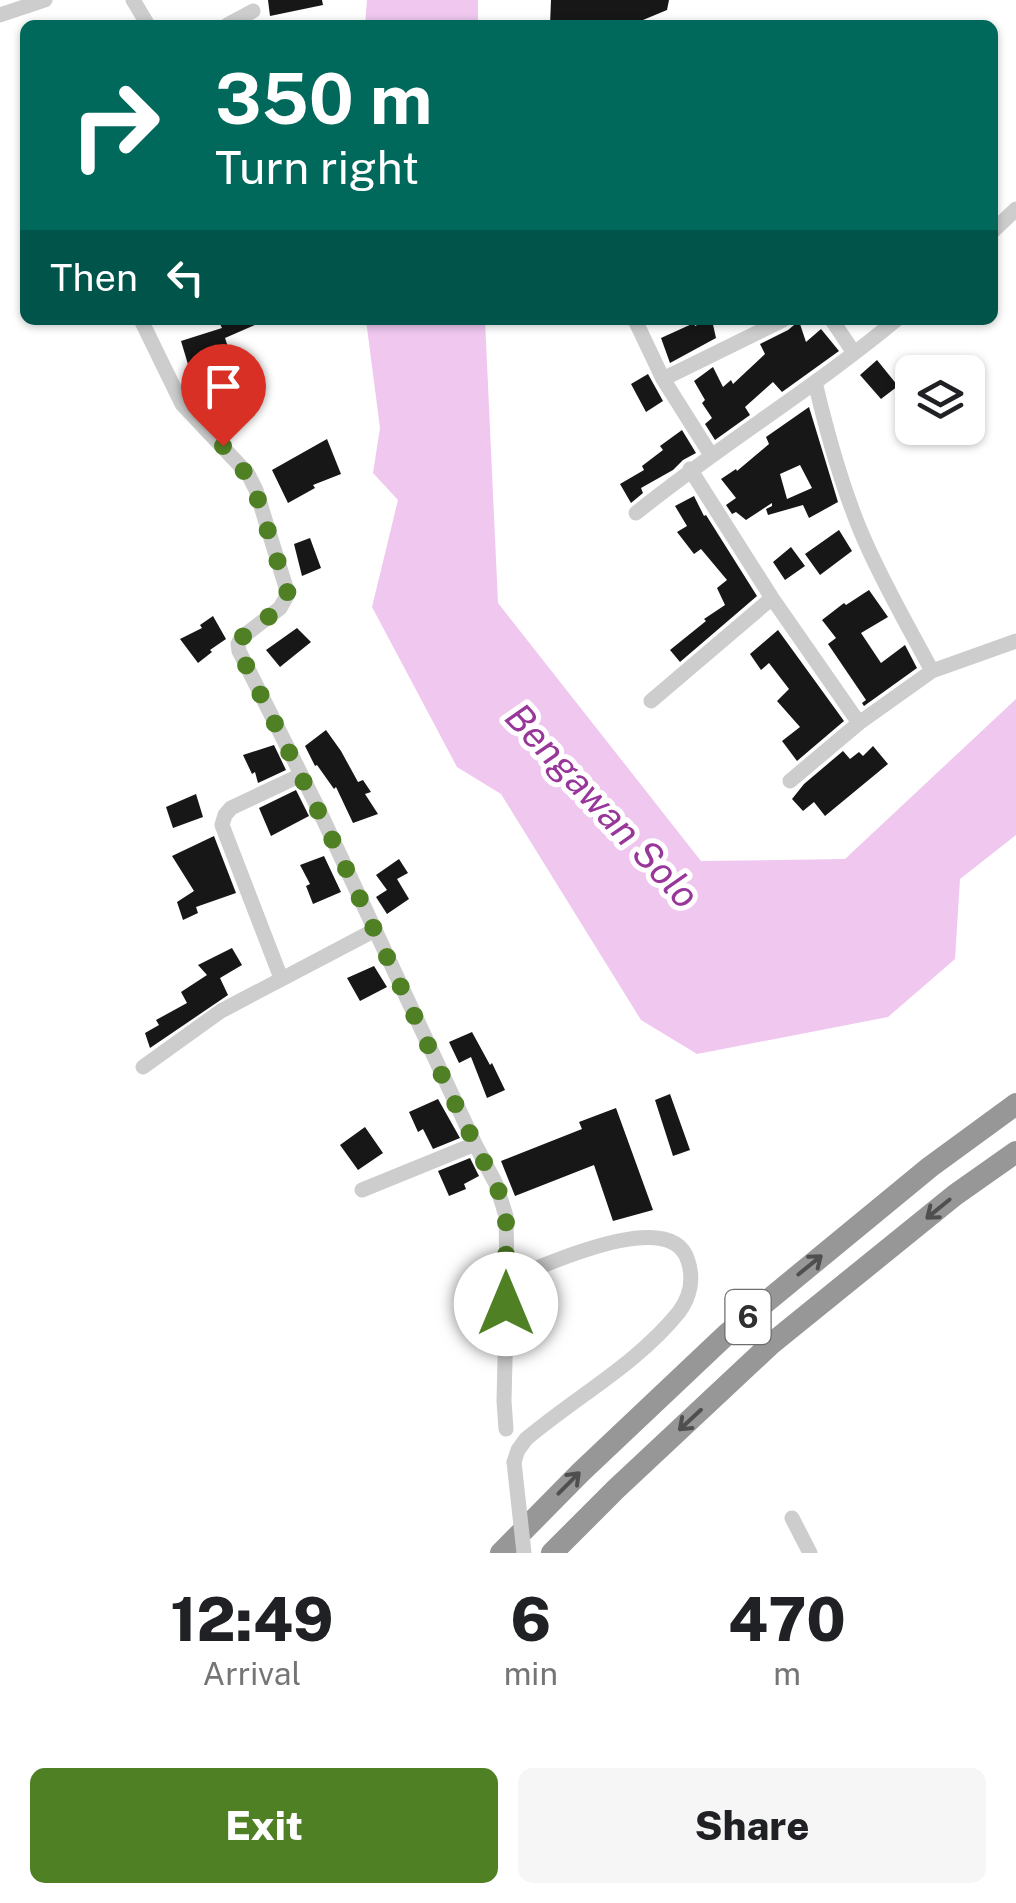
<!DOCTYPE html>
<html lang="en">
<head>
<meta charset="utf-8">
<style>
  body { margin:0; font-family:"Public Sans",sans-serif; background:#f6f6f6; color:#202124; height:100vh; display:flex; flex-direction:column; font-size:38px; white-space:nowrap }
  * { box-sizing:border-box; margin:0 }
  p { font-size:32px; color:#757577 }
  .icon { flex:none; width:55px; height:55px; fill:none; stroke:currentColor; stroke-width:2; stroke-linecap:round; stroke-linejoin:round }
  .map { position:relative; height:1553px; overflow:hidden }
  .side { display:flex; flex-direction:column; background:#fff; flex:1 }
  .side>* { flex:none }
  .guide { position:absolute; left:20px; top:20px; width:978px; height:305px; border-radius:15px; box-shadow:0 2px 8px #0004; background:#00695c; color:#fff; overflow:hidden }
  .tools { position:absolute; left:895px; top:355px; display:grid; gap:20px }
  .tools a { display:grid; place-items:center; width:90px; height:90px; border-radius:15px; background:#fff; box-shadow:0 2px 8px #0004; font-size:50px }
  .pin { position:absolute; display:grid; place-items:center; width:85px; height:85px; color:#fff; margin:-102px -42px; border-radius:50% 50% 50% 0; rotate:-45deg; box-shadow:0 0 10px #0007 }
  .pin .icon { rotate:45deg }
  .me { position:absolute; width:110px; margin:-55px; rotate:0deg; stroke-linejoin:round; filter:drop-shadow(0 0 8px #0008) }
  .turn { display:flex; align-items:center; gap:35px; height:210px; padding:0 30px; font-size:45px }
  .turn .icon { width:130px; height:130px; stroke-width:2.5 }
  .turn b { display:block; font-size:70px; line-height:85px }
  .then { display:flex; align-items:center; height:95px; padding:0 30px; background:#0003; gap:20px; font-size:38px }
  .eta { display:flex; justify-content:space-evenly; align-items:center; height:170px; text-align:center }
  .eta b { font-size:60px; font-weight:800; line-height:70px }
  .primary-button { display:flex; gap:20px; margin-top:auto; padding:20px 30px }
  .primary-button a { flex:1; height:115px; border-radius:15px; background:#4f8024; color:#fff; font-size:40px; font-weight:800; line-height:115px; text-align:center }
  .primary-button a+a { background:#f6f6f6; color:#202124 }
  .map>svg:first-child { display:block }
  .water { fill:#efc7ef }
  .building { fill:#171717; fill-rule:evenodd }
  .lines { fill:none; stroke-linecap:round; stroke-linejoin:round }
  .minor { stroke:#cdcdcd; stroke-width:15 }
  .highway { stroke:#979797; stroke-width:22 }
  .minor-bridge { stroke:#cdcdcd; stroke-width:15 }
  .oneway { stroke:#4f4f4f }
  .route { stroke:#4f8024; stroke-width:18; stroke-dasharray:0 32.4 }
  .labels { text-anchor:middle; stroke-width:10; stroke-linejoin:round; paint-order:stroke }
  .shield { fill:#fff; stroke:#6e6e6e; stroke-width:2.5 }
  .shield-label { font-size:32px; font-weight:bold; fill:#303030 }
  .water-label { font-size:38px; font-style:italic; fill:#98369a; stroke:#fff }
</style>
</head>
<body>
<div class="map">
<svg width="1016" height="1553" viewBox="0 0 1016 1553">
  <rect width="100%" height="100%" fill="#fff"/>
  <path class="water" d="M367,0H478V25H365Z
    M366,320H485L498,603L701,861L845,859L1016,699V835L960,879L955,959L888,1017L697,1054L641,1020L501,794L457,767L372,607L398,500L373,473L380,428Z"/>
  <path class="building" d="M268,0H322L323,5L270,16Z
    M551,0H669L667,10L631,25H550Z
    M218,320H266L225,338L231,356L190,371L181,341L222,328Z
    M708,320H712L716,338L670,363L661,338L694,323L695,326Z
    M799,321L806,342L821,329L839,351L782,392L773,382L745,407L750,415L715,440L705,424L712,418L702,403L705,400L694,381L713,367L723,387L731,380L733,384L765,354L760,344L788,330Z
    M877,360L898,386L881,399L860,375Z
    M648,374L663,401L646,412L631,384Z
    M809,407L838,502L809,518L803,505L768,515L766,509L772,506V503L746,520L736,512L732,514L726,505L736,498L721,479L736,469L737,471L769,444L766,437ZM800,465L812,488L787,499L780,474Z
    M682,430L696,453L683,460L673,470L641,488L643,493L631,503L620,484L644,470L642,466L663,450L660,446Z
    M327,439L341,474L313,485L315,488L288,503L272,470Z
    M694,496L704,516L706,515L757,596L680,662L670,650L706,621L704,619L725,605L717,588L727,580L701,549L694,554L677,532L687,526L675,506Z
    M839,530L852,551L820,575L805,554Z
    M310,538L321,568L302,576L294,544Z
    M791,547L805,566L785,580L773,562Z
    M869,590L888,617L861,633L881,663L905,645L917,668L864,706L862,703L866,700L828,644L836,638L822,620L844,603L846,605Z
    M213,616L226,639L210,650L212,652L198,663L180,639L202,628L200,625Z
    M297,628L311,642L280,667L266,650Z
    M778,630L844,721L797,761L782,741L800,727L777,701L789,689L769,663L761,670L750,654Z
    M326,730L341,751L358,782L363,780L371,792L365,794L378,814L353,823L336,787L334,789L317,765L315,766L305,746Z
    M274,745L286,770L258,783L255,772L252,774L243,755Z
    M873,746L888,764L825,816L814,802L803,811L792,799L804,784L843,751L850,759L859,752L863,756Z
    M296,790L309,816L271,836L259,808Z
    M196,794L203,817L173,828L166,807Z
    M214,836L236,893L196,907L198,913L183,920L177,902L194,891L172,856Z
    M324,856L341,892L313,904L306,886L310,884L300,865Z
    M399,859L408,873L397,879L409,899L387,914L376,897L387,890L376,875Z
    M232,948L242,965L220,978L228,995L150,1048L145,1033L159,1025L156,1020L187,1003L181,992L207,975L198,965Z
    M374,966L387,987L360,1001L347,978Z
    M472,1032L490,1065L492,1063L505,1090L487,1098L471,1057L459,1063L449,1042Z
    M670,1094L690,1150L673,1156L655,1100Z
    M438,1099L460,1138L433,1149L423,1129L418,1132L409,1112Z
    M616,1108L653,1210L613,1221L594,1165L515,1196L501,1161L582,1129L579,1122Z
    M365,1127L383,1153L358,1170L340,1145Z
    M470,1158L479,1176L464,1184L466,1189L449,1196L438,1171Z"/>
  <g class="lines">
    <path class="minor" d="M133,0L148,25
      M0,15L45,0
      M227,25L253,11
      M992,232L1016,209
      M141,320L182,404L248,474L256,490L288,594L280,608L241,638L238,644L239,651L318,808L475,1144L496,1184L506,1216L507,1280L504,1401L506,1429
      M635,320L663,379L711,455
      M832,320L854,353
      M663,379L783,320
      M815,382C827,433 841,484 861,532C881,580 908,626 932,671
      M690,469L772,598L859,723
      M636,513C720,445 813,389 896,320
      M651,701L772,598
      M790,781L859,723L932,671L1016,641
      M281,978L222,825L225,815L231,808L301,775
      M143,1067L221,1011L375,930
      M362,1190L475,1144
      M507,1280C542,1267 672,1204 688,1261C694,1279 690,1297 679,1312C637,1364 577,1396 526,1439L518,1450L514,1462
      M792,1518L810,1553"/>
    <path class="highway" d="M501,1553L581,1472L727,1334L930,1167L1016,1104
      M552,1553L616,1489L771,1344L955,1195L1016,1152"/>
    <path class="minor-bridge" d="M514,1462L524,1553"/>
  </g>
  <defs><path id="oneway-shaft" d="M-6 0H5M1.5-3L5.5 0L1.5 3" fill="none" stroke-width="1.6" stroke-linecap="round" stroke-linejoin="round" transform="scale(2.5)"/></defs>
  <g class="oneway">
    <use href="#oneway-shaft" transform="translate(938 1209) rotate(141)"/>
    <use href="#oneway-shaft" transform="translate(810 1265) rotate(-39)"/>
    <use href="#oneway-shaft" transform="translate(690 1420) rotate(137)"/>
    <use href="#oneway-shaft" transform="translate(569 1483) rotate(-45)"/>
  </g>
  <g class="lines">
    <path class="route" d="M223,446L252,481L288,594L280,608L241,638L238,644L239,651L334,843L459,1112L501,1196L506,1216V1304"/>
  </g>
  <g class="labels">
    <rect class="shield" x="725.5" y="1290" width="45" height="54" rx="8"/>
    <g class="shield-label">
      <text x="748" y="1328">6</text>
    </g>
    <g class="water-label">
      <text transform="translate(602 806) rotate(47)" y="13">Bengawan Solo</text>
    </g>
  </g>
</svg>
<div class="tools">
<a><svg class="icon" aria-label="layers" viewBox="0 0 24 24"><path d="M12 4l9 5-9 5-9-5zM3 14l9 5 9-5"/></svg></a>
</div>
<div class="pin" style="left:223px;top:446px;background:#d93025"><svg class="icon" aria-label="arrive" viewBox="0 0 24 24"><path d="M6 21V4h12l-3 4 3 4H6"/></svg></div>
<svg class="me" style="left:506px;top:1304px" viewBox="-20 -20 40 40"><circle r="19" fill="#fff"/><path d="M0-13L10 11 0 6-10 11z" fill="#4f8024"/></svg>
<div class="guide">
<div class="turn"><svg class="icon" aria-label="right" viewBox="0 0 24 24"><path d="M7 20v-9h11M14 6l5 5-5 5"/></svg><div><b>350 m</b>Turn right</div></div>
<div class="then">Then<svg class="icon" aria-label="left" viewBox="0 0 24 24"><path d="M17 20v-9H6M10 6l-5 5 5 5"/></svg></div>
</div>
</div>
<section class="side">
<div class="eta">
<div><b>12:49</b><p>Arrival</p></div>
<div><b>6</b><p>min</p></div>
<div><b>470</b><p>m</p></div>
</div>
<div class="primary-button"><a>Exit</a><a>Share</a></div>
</section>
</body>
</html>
